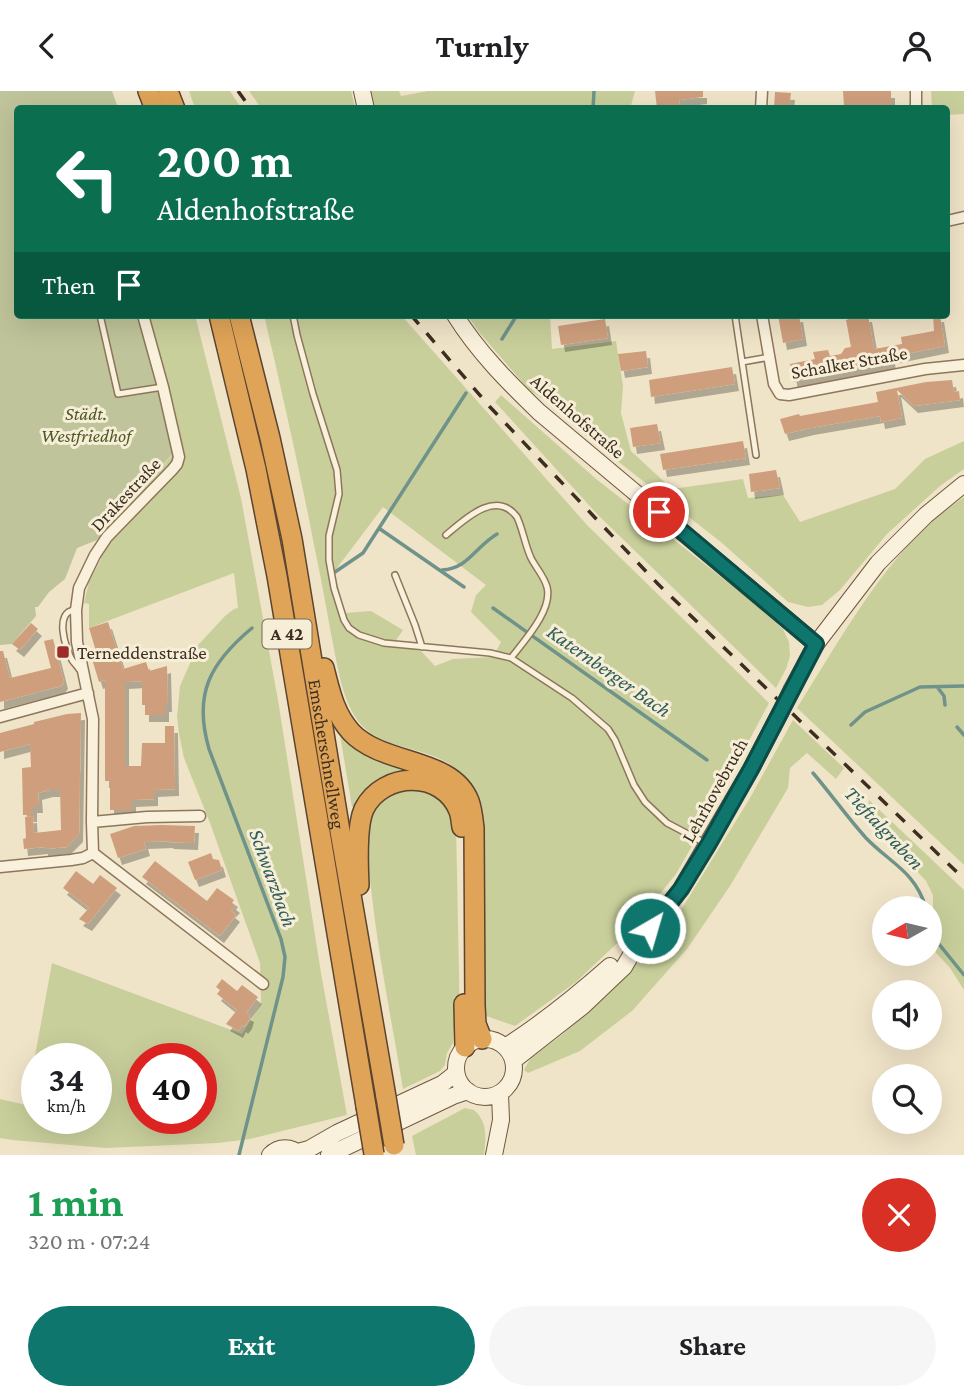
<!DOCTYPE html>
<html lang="en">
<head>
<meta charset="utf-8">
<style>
  body { margin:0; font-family:"Crimson Pro",serif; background:#f6f6f6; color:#202124; height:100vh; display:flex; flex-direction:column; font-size:26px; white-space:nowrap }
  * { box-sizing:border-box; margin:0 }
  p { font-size:23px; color:#757577 }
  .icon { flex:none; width:38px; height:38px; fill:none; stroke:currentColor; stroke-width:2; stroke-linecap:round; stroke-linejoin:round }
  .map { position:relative; height:1064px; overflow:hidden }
  .details { display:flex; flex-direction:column; background:#fff; flex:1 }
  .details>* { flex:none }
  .guide { position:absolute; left:14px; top:14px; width:936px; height:214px; border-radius:7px; box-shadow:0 7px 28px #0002; background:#0b6e4f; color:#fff; overflow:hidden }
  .needle { width:46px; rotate:262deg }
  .buttons { position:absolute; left:872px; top:805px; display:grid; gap:14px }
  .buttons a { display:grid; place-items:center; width:70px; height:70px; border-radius:50%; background:#fff; box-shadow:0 7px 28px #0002; font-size:35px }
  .speed { position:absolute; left:21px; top:952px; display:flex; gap:14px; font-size:35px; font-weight:700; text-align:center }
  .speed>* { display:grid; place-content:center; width:91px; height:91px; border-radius:50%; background:#fff; box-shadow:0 7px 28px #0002; line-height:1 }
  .speed small { font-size:18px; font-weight:400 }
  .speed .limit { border:10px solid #d22; background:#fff; color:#111 }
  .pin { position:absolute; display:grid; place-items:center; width:60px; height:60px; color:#fff; margin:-30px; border:4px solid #fff; border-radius:50%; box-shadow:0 2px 7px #0007 }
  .me { position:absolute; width:77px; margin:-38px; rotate:38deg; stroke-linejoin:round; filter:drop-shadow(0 0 5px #0008) }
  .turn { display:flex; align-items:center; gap:24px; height:147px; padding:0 28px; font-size:32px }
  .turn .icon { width:91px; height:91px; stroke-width:2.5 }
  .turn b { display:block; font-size:49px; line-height:60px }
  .then { display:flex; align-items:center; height:66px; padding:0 28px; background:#0003; gap:14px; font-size:26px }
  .round { display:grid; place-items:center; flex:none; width:74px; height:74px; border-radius:37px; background:#f6f6f6 }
  .head { display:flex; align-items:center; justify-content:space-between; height:119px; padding:0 28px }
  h1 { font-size:42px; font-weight:700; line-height:52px; color:#1e9e55 }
  .action { display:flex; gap:14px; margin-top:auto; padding:14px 28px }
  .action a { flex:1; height:80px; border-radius:42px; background:#0f766e; color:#fff; font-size:28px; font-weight:700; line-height:80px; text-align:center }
  .action a+a { background:#f6f6f6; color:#202124 }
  header { display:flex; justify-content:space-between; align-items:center; height:91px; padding:0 28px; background:#fff; font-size:32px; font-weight:700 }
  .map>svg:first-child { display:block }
  .green { fill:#c9cf9b; fill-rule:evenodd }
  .cemetery { fill:#bfc49a }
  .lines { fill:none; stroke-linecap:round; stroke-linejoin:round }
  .stream { stroke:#6f938a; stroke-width:3.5 }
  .building { fill:#cf9f7d; filter:url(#shadow) }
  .lane-casing { stroke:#8d765c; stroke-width:8 }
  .street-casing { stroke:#8d765c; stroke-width:13 }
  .secondary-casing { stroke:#6f573f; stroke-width:18 }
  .highway-casing { stroke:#5b4430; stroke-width:22 }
  .lane { stroke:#faf1dc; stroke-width:5 }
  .street { stroke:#faf1dc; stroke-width:10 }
  .secondary { stroke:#faf1dc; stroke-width:16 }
  .highway { stroke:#e0a458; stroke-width:19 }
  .rail { stroke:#3d2e20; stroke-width:3.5; stroke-dasharray:12 12; stroke-linecap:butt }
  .secondary-bridge-casing { stroke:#6f573f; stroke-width:18; stroke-linecap:butt }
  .highway-bridge-casing { stroke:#5b4430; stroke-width:22; stroke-linecap:butt }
  .secondary-bridge { stroke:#faf1dc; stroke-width:16 }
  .highway-bridge { stroke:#e0a458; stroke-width:19 }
  .route-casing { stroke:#0a4d48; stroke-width:18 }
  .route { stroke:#0f766e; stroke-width:12 }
  .poi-dot { fill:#9e2a2b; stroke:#f7eed8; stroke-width:2.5 }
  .labels { text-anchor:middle; stroke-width:6; stroke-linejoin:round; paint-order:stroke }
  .shield { fill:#f7eed8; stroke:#756857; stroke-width:2 }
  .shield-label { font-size:18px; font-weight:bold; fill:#3d2e20 }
  .street-label { font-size:19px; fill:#3d2e20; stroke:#f7eed8 }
  .park-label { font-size:19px; font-style:italic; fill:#4d5a26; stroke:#f7eed8 }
  .poi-label { font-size:19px; fill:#3d2e20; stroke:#f7eed8; text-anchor:start }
  .water-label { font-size:21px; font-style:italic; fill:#2f5d5a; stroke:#f7eed8 }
</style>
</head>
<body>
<header><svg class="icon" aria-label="back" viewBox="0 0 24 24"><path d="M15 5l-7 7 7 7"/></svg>Turnly<svg class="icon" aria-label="person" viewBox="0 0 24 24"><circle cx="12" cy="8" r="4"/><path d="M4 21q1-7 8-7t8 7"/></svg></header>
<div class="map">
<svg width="964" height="1064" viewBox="0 0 964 1064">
  <defs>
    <filter id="shadow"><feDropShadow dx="4" dy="7" stdDeviation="0" flood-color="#0004"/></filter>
  </defs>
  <rect width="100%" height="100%" fill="#f0e4c8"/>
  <path class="green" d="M189,0H230L241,17H195Z
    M249,0H351L355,17H261Z
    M370,0H399L401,5L428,0H635L630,18L374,17Z
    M931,0H964V23L947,24V18L932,17Z
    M145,224H195L241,407L278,609L321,882L347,1024L250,1048L218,1052L106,1057L12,1049L0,1047V1008L26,1014L52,872L242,943L261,913L260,872L210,732L184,667L179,643L177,626L180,595L198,554L225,525L234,518L238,517L234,482L89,537V513L84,512L89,491L101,468L91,461L180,354ZM37,968H96V1027H37ZM142,968H201V1027H142Z
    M264,224H401L587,434L769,612L708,727L676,783L629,841L576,891L515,935L483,924L480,713C474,699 467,687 456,678C426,652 376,662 354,624C340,600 337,570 331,543C326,515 321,487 315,459C300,380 282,302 264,224ZM383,416L486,494L476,504L471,521L501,551L493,566L453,568L435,575L421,560L393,554L403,539L371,520L345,522L334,481Z
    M467,224H550L552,258L616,250L623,295L621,322L631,360L672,398L743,388L748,407L783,404L800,431L895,398L925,368L964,350V378L940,395L887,443L840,499L822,514L808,516L788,511L722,452L592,350L551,313L529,299L479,241Z
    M501,304L595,387L753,511L783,538L789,551L790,565L786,578L776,597L598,424L495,311Z
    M964,406V774L797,617C836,555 873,488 925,436C937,425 951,416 964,406Z
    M793,629L844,677L836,688L807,662L790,677L788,697L730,795L687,858L632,920L580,960L528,982L524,979L530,968L563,943L598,911L640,869L681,819L750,707Z
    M339,638L418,679L357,714L352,716Z
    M414,695L440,704L456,731L460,935L454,936L453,952L447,962L445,974L440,980L403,998C392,931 378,864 371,797C368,774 362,745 372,723C380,702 395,700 414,695Z
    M869,709L964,799V899L950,877L929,854V824L933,817V804L926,790L866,727Z
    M465,1017L474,1019C488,1031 486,1047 484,1064H416L412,1045Z"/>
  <path class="cemetery" d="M0,0H112L118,17L18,18V224H145L180,354L97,449L77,457L65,488L49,501L38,516H35L36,525L12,553L0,554Z"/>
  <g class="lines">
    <path class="stream" d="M593,18L594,0
      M502,248L517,224
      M380,438L464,496
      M442,479C468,478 475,456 497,443
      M335,481L363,462L466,302
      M493,517L707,669
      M938,597L944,605L945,614
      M851,634L865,621L920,596L964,595
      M957,636L964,644
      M813,682C831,703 847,726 866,747C890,772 915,780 926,817
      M929,825L934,847L964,884
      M239,1064L283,886L285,866L281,848L209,658C193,603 210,572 252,537"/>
  </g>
  <path class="building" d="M655,0H703V6L679,9L680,18H657Z
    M843,0H891V14L844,15Z
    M775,1L791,2L789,18H774Z
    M778,224H799L803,248L783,252Z
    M848,224H868L874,258L902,253L901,246L934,240L933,224H940L945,255L891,266L892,272L794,291L790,273L815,268L813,261L828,259L830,265L841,263L845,257L851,256L846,229L849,228Z
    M605,228L608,247L561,254L558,235Z
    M646,260L648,276L621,280L618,263Z
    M732,276L735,293L651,306L649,289Z
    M952,289L954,301L959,300L960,309L914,315L897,299L902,327L881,331L880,325L810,337L785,343L780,328L799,323L800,325L878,311L876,301L926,291Z
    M657,333L661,352L633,356L630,337Z
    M743,350L746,367L663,379L660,363Z
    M776,379L780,397L751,401L749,383Z
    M108,531L123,578L146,571L149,580L167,575L168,614H165V624H145V614H142V590L125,591V675H141L142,652H165V635H174L175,698L154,699V708L132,709V719H110V690H105V589L99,591L92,568L98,567L89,537Z
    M31,532L38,538L20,559L12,553Z
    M53,548L64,591L61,595L0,611V560H3L10,587L51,577L44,550Z
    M81,622L79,744L67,756L44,758V756L24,758L23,748L26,747L25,726L33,725L34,742L61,739L60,699H49L38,702L39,715H33V724H23L22,677L31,676L30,653L0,661V642L34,633V631L67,623Z
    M162,734L195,735L194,752L169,751L170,750L144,751L146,758L118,767L110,743L134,735Z
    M211,762L213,768L219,769L222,779L195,789L188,771Z
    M155,770L207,810L217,797L234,809L232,812L236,815L231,820L236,824L220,845L142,786Z
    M76,780L93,793L100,784L117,797L88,833L79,828L89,817L63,797Z
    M222,888L237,900L242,894L258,906L246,922L250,924L248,931L244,936L242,934L239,940L226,933L237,919L217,903L220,899L216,896Z"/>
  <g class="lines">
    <defs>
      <path id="lane" d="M100,224L118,303L163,296
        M293,224L297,244L313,303L337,379L339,403L329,445V469L334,497L344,529L349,537L359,544L384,552L490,562L511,567L572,607L608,638L615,649L634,694L645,711L667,732L705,752
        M735,224L756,364
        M742,271L770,266
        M446,444C465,428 496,398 517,426C523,439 525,454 531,467C536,477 544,485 547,496C553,519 524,550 511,567
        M395,484L415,534L422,556
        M75,519C54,520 65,557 72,569C74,572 77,575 79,578"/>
      <path id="street" d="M761,18L762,0
        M915,18L916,13V0
        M947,130L964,126
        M762,224L774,293L780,303L789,304L925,278L964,274
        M0,626L88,602
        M92,731L147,726L200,725
        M93,762L92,731L93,628L77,551L76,519L79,497L95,464L107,446L172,379L177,373L179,366L163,296L143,224
        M0,776L71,769L83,767L93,762L263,893"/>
      <path id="secondary" d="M362,0L366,18
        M455,224C478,261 508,291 539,321L816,553
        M792,598L816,553L878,472L926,424L964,393
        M456 977a29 29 0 1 1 58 0a29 29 0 1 1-58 0Z
        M505,956C543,932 577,904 610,875
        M513,970L583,915L624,876L635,857L681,798L751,678L780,622
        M298,1061L309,1058L337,1042L442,993L456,982
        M270,1064C279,1055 291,1055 300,1064
        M329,1064L453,1005L468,1000
        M494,1064L501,1029L500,1003"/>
      <g id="highway">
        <path d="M148,0L155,18"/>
        <path d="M168,0L175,18"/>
        <path d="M219,224L256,378L277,485L366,1015"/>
        <path id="s1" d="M239,224L270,347L292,448L341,746L386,1006"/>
        <path d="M324,577C330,600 334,622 351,641C383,675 452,666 469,710C472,718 473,728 474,737L475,914L476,933L482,948"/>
        <path d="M359,794C358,773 356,736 364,718C383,680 443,679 459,720C461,725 461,731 462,736"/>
        <path d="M464,913L465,956"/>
      </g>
    </defs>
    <use href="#lane" class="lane-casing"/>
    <use href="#street" class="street-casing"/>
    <use href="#secondary" class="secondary-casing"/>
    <use href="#highway" class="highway-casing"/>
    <use href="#lane" class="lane"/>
    <use href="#street" class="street"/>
    <use href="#secondary" class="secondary"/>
    <use href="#highway" class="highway"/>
    <path class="rail" d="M238,0L251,18
      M411,224L490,316L658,493L964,788"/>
    <defs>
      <path id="secondary-bridge" d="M780,622L792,598"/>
      <path id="highway-bridge" d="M386,1006L394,1054
        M366,1015L374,1063"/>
    </defs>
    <use href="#secondary-bridge" class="secondary-bridge-casing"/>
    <use href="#highway-bridge" class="highway-bridge-casing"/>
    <use href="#secondary-bridge" class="secondary-bridge"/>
    <use href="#highway-bridge" class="highway-bridge"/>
  </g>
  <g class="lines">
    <defs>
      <path id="route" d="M650,837L681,798L708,754L751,678L816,553L659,421"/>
    </defs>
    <use href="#route" class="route-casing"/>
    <use href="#route" class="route"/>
  </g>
  <rect class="poi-dot" x="56" y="554" width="14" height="14" rx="3.5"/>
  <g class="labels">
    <rect class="shield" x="262.5" y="528.5" width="49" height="29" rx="5"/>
    <g class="shield-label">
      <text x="287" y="549">A 42</text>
    </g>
    <g class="street-label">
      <text transform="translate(849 271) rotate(-10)" y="7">Schalker Straße</text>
      <text transform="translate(578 325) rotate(41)" y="7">Aldenhofstraße</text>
      <text transform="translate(125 403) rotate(-47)" y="7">Drakestraße</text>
      <text dy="7" stroke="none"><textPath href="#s1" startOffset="448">Emscherschnellweg</textPath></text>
      <text transform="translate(714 699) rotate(-61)" y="7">Lehrhovebruch</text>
    </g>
    <g class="park-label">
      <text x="86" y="329">Städt.<tspan x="86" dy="22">Westfriedhof</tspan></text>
    </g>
    <g class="poi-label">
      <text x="77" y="568">Terneddenstraße</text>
    </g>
    <g class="water-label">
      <text transform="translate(609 580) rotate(35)" y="7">Katernberger Bach</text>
      <text transform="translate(884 737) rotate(47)" y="7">Tieftalgraben</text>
      <text transform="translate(273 787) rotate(70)" y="7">Schwarzbach</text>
    </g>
  </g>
</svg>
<div class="buttons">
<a><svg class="needle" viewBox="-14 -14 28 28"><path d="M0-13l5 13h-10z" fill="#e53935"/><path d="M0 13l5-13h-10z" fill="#757577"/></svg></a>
<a><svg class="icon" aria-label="sound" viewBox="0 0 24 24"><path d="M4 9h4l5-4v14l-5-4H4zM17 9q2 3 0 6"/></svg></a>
<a><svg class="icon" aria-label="search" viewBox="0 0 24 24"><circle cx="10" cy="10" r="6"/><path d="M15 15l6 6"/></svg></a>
</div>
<div class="speed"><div>34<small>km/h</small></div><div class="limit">40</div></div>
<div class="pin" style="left:659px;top:421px;background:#d93025"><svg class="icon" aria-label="arrive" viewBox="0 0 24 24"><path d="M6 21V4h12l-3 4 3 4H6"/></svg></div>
<svg class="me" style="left:650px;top:837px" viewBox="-20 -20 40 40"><circle r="17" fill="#0f766e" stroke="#fff" stroke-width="3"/><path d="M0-11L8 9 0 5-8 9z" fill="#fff"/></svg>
<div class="guide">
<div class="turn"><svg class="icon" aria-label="left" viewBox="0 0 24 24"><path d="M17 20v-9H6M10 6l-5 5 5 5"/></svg><div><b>200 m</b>Aldenhofstraße</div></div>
<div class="then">Then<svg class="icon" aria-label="arrive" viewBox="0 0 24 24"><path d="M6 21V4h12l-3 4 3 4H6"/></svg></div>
</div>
</div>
<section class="details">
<div class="head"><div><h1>1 min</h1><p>320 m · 07:24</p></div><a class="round" style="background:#d93025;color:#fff"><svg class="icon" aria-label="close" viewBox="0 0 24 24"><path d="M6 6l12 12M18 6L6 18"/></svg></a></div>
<div class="action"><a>Exit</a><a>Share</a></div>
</section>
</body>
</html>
